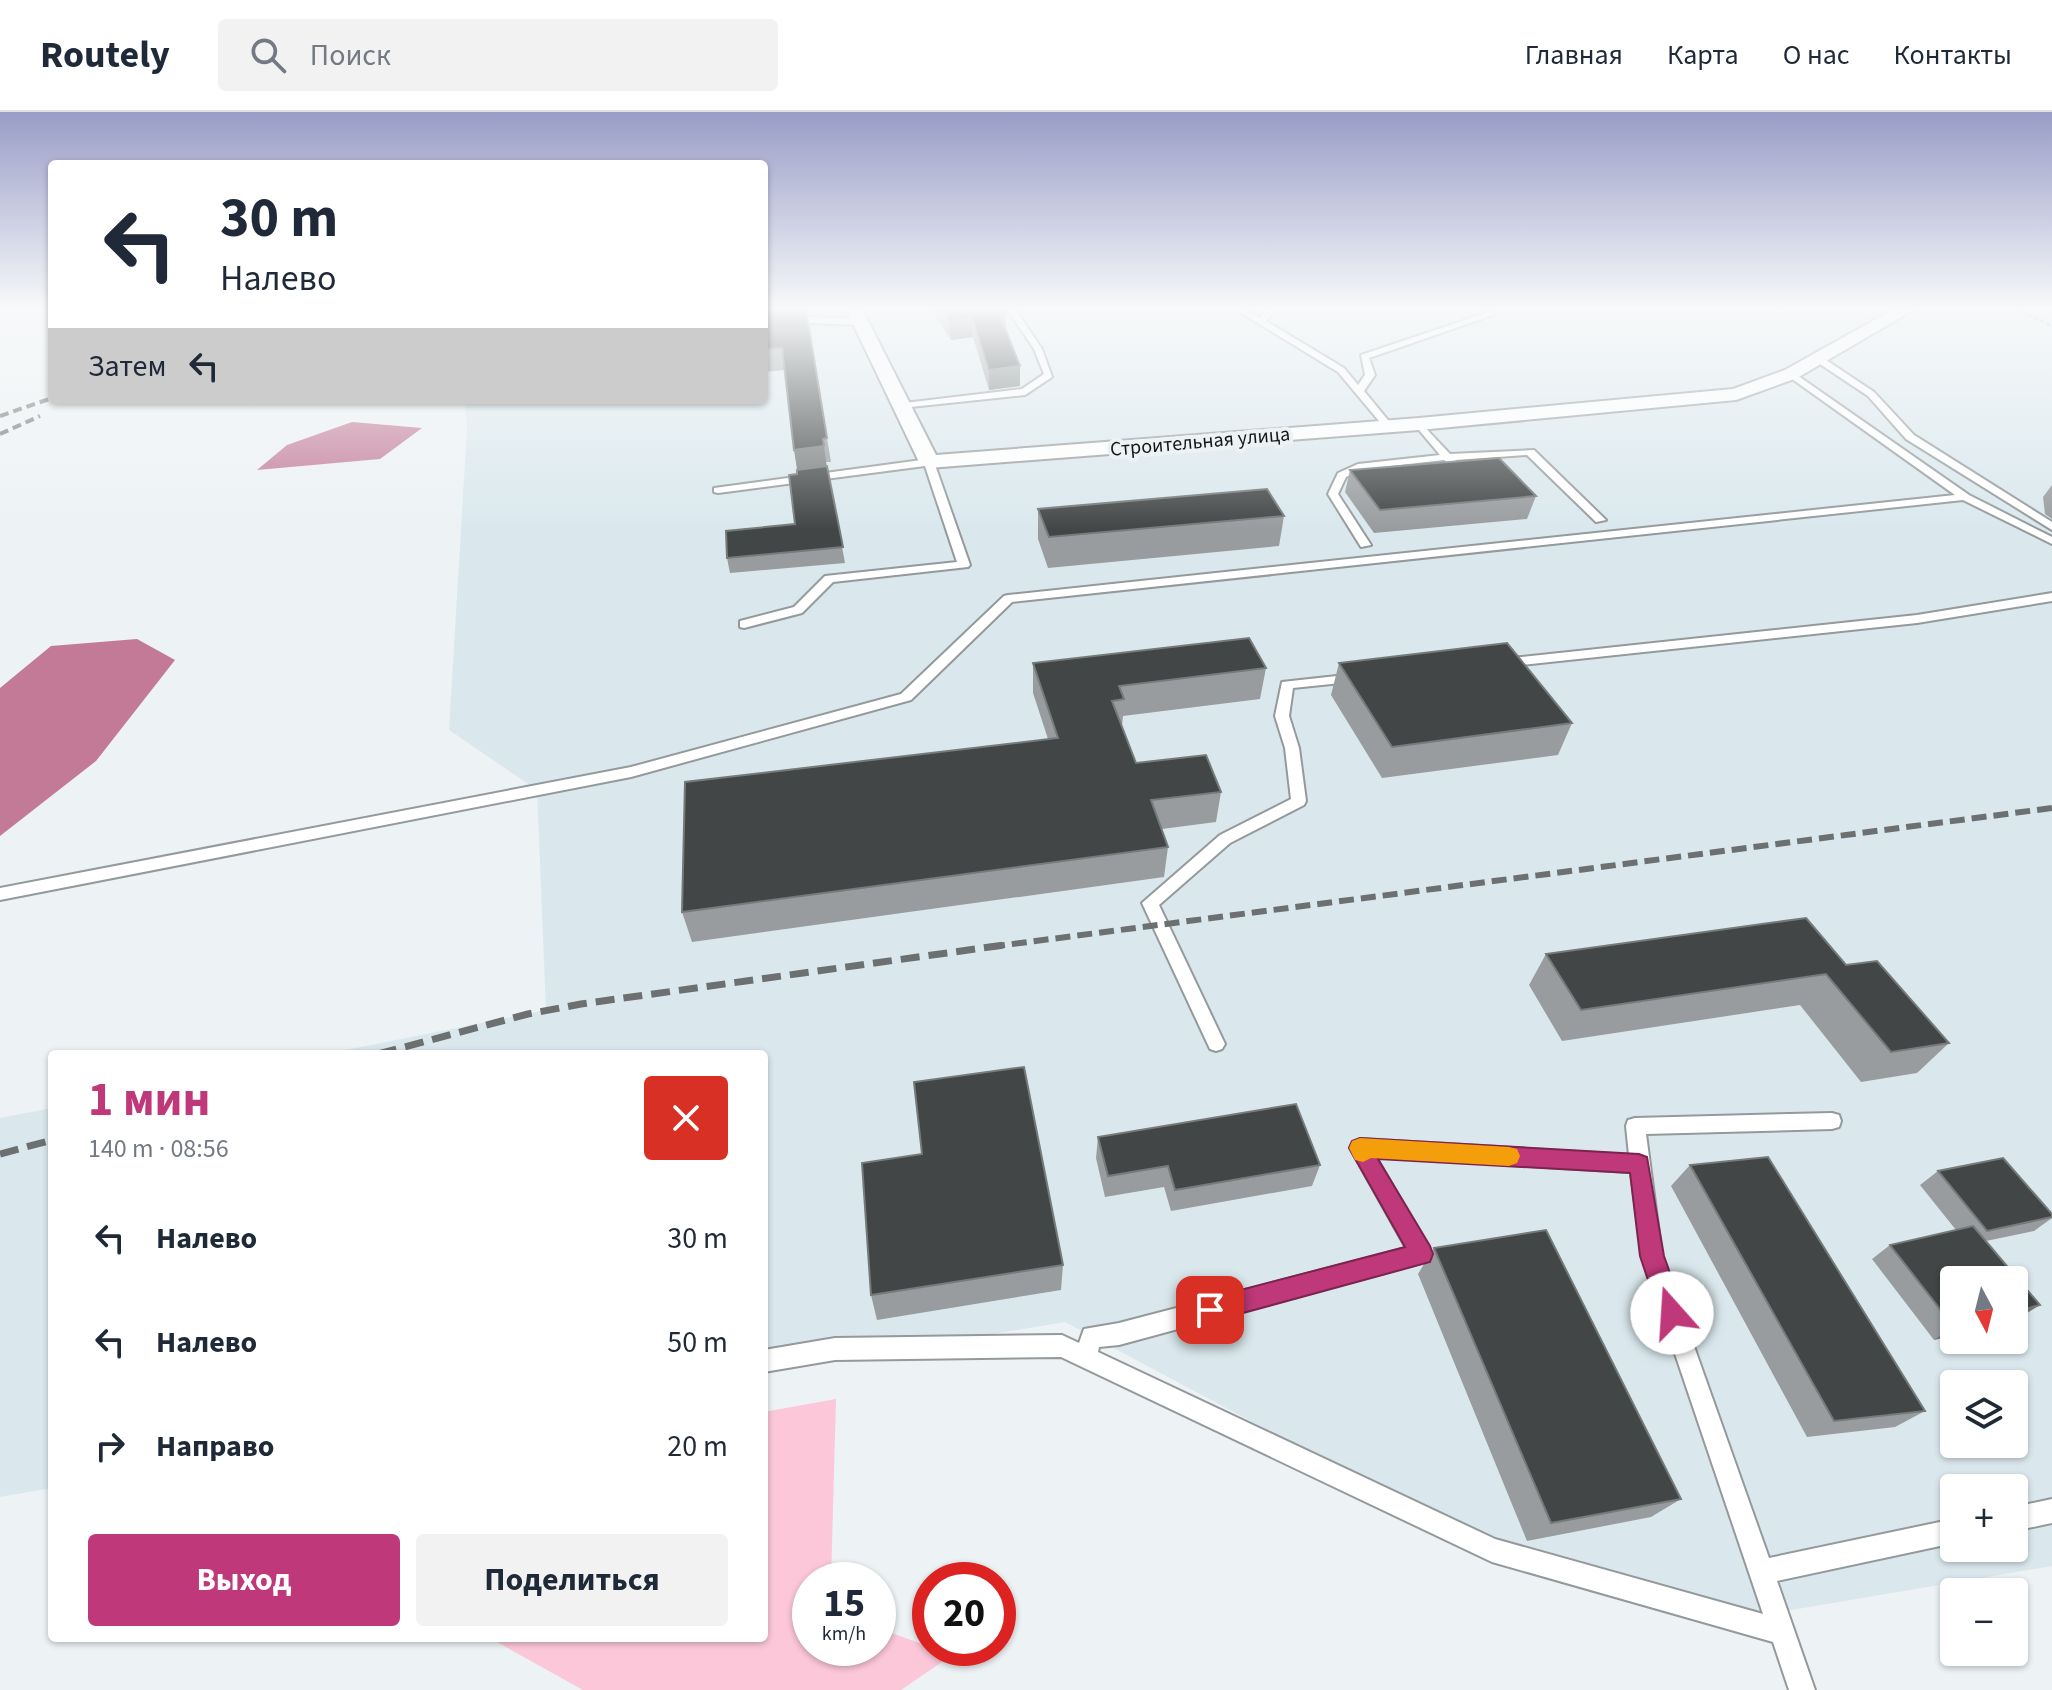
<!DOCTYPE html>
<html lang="ru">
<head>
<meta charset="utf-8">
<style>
  body { margin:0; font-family:"Source Sans 3",sans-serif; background:#f2f2f3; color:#1f2937; height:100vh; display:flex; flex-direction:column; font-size:30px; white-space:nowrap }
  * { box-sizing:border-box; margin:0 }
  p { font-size:26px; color:#747a83 }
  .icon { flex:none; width:44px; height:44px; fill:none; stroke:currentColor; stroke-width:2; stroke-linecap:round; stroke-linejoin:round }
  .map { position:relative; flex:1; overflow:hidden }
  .side { position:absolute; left:48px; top:938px; width:720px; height:592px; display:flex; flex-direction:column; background:#fff; border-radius:8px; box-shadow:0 2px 6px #0004 }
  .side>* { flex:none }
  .banner { position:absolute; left:48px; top:48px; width:720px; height:244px; border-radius:8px; box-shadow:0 2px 6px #0004; background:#fff; color:#1f2937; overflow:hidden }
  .needle { width:52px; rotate:173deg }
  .fabs { position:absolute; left:1940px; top:1154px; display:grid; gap:16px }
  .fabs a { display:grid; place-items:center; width:88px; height:88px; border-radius:8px; background:#fff; box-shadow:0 2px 6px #0004; font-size:40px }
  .speed { position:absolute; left:792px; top:1450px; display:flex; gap:16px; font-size:40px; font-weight:700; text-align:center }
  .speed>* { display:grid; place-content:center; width:104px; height:104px; border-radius:50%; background:#fff; box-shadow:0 2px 6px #0004; line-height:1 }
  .speed small { font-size:20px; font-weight:400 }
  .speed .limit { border:12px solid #d22; background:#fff; color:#111 }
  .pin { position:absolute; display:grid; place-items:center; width:68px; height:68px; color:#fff; margin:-34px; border-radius:16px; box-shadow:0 4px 12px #0006 }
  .me { position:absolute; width:88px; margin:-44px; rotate:341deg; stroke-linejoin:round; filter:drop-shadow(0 0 6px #0008) }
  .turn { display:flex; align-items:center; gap:28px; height:168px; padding:0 40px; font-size:36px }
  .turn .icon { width:104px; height:104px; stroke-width:2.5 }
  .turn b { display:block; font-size:56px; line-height:68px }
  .then { display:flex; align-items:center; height:76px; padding:0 40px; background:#0003; gap:16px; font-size:30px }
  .round { display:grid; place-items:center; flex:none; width:84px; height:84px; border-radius:8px; background:#f2f2f3 }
  .overview { display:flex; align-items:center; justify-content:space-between; height:136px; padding:0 40px }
  h1 { font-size:48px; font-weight:700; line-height:60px; color:#bf3879 }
  .primary-button { display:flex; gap:16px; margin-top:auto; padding:16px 40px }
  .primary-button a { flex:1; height:92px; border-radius:8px; background:#bf3879; color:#fff; font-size:32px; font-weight:700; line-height:92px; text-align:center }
  .primary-button a+a { background:#f2f2f3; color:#1f2937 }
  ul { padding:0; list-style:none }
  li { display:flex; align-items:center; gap:24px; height:104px; padding:0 40px }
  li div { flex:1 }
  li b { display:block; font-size:30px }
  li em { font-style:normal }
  header { display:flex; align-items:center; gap:48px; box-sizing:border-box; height:112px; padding:0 40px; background:#fff; border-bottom:2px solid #e0e1e3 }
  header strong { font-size:38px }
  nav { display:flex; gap:44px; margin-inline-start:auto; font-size:28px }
  .search { width:560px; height:72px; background:#f2f2f3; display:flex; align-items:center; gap:20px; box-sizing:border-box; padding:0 28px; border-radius:8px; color:#747a83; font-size:30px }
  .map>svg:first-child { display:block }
  .built { fill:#dae8ed; fill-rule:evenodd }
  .green { fill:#fbc7d9 }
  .water { fill:#c27a96 }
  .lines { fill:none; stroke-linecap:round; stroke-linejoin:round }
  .service-casing { stroke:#94999b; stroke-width:4 }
  .minor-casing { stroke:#94999b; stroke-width:4 }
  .path { stroke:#8f9394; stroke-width:3; stroke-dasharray:5 2; stroke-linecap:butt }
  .service { fill:#fff; fill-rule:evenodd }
  .minor { fill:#fff; fill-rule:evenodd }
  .rail-far2 { stroke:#6d7071; stroke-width:4; stroke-dasharray:9 5; stroke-linecap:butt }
  .rail-far1 { stroke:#6d7071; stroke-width:6; stroke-dasharray:15 7; stroke-linecap:butt }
  .rail { stroke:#6d7071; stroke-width:7; stroke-dasharray:19 9; stroke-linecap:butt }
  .wall { fill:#989c9e }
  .shaded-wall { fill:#757a7b }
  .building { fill:#424647; stroke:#757a7b; stroke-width:2 }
  .route { fill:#bf3879; stroke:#7c244f; stroke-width:2 }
  .slow { fill:#f59e0b }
  .labels { text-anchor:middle; stroke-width:8; stroke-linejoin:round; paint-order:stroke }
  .far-street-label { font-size:20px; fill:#161718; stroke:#edf2f4 }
</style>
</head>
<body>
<header>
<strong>Routely</strong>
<div class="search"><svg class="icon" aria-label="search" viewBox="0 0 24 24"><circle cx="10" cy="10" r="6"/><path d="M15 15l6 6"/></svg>Поиск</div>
<nav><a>Главная</a><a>Карта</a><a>О нас</a><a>Контакты</a></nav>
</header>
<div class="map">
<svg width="2052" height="1578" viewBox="0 0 2052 1578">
  <rect width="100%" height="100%" fill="#edf2f4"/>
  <path class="built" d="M764,197H2052V1454L1774,1501L1590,1480L1492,1438L1065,1210L764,1260V942H326L546,898L537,678L449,618L467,318L465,288H764ZM1954,1168H2014V1228H1954ZM1954,1272H2014V1332H1954ZM1954,1376H2014V1436H1954Z
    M52,996V1376L0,1385V1006Z"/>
  <path class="green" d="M836,1287L831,1468H810V1536H878V1516L952,1543L901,1578H583L497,1530L499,1526H764V1300Z"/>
  <path class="water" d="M352,310L422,316L380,347L257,358L287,333Z
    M137,527L175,548L96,649L0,724V576L51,534Z"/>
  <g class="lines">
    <defs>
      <path id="service" d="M1007,197H1015L1042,237L1052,265L1025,283L901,296V292L904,291L1022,277L1044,262L1034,237Z
        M1235,197H1245L1260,206L1268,197H1277L1266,209L1344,256L1358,273L1365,263L1361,243L1489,200L1496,202L1369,246L1375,263L1364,279L1392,313L1387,316L1384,315L1338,260Z
        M809,205L862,207L866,210L862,213L809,211L764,216V210Z
        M1814,244H1820L1874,280L1914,323L2052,410V418L1906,327L1868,284L1814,248Z
        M1791,259L1969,383L2052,425V432L1963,388L1012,490L911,588L631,665L0,788V776L631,655L901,582L1004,484L1008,483L1955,383L1788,264V260Z
        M1419,309L1450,342L1534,338L1606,408L1596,410L1527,343L1455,348L1458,352L1453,355L1444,348L1364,357L1346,365L1338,382L1371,433L1361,435L1328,382L1338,361L1358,352L1440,343L1414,312Z
        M929,347L934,350L970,453L968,455L833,470L802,501L744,516L740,515V509L794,495L825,464L957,450L925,354L718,381L714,380V376Z
        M2052,481V489L1917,511L1502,555L1496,551L1502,547L1917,503Z
        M1355,562L1360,563V569L1293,576L1289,604L1299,636L1306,689L1304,693L1230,731L1159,793L1225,932L1222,937L1216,939L1210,937L1142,791L1220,723L1291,687L1285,636L1275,604L1282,570Z
        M1832,1001L1839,1003L1841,1009L1839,1015L1832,1017L1646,1022L1662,1144L1769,1446L1954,1407V1431L1777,1469L1815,1578H1789L1773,1530L1492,1450L1061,1245L835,1248L764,1260V1238L835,1226L1062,1223L1079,1231L1084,1217L1119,1211L1406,1136L1350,1036L1353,1030L1360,1027L1629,1043L1626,1014L1628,1008L1635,1006ZM1376,1045L1631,1060L1642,1144L1763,1502L1495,1427L1098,1240L1099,1235L1119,1233L1428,1149L1431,1142L1428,1135Z
        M2052,1387V1411L2014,1419V1395Z"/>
      <path id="minor" d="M846,197H862L936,343L1419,306L1733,277L1785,258L1894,197H1915L1797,266L1736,288L1419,318L929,356L919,350Z"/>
    </defs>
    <use href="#service" class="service-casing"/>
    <use href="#minor" class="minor-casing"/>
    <path class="path" d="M2014,197L2052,214"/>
    <use href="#service" class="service"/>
    <use href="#minor" class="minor"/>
    <path class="rail-far2" d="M0,304L52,286
      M0,322L40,304"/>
    <path class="rail-far1" d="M990,835L2052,696"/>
    <path class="rail" d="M378,942L528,902L581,892L1004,833
      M0,1042L52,1028"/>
  </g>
  <path class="wall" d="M764,197L827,326L831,350H826L827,355L845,451L730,461L727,446L795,412L797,358L784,258L764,260Z
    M931,197H1002L1020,274L989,278L973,225L951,228Z
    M1350,358L1536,384L1527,407L1374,421L1345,380Z
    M2052,373V407L2045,402L2043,385Z
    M1038,397L1284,404L1279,434L1048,456L1038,427Z
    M1033,551L1266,556L1260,587L1123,604L1122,614L1136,651L1221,680L1216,710L1162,717L1168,735L1164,765L692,830L682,800L1048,627L1033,581Z
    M1339,551L1572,611L1558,643L1382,666L1331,583Z
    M1546,842L1846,853L1949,931L1917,961L1861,970L1800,893L1562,929L1529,873Z
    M1098,1025L1320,1053L1312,1074L1171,1099L1164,1075L1105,1085L1096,1046Z
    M922,1042L1063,1153L1061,1178L877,1208L871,1183Z
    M1690,1053L1925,1299L1895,1315L1807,1325L1671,1074Z
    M1938,1059L2052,1102V1106L2034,1119L1986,1129L2019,1206L1954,1168V1223L1934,1228L1872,1147L1890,1133L1956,1118L1920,1073Z
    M1434,1136L1681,1387L1651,1405L1527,1429L1418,1162Z"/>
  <path class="shaded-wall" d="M1006,202V221L1000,203Z
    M972,206L973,225L951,228L950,209Z
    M1020,254V274L989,278V258Z
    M824,334L827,358L798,362L794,338Z
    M2040,1193L2019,1206L2014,1207V1200Z
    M1954,1215V1223L1934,1228Z"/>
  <path class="building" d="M764,197H806L827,326L823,327L824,334L794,338L782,236L764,237Z
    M942,197H1002L1006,202L1000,203L1020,254L989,258L972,206L950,209Z
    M1499,346L1536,384L1380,398L1350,358Z
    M827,354L843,435L727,446L726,419L795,412L789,363L797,362V358Z
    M1267,377L1284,404L1049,425L1038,397Z
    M1249,526L1266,556L1119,574L1124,587L1112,589L1136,651L1206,643L1221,680L1151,688L1168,735L682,800L685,670L1058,626L1033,551Z
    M1507,531L1572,611L1392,635L1339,551Z
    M1806,806L1846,853L1877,849L1949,931L1891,940L1826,862L1581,898L1546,842Z
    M1024,955L1063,1153L871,1183L862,1051L922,1042L914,970Z
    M1296,992L1320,1053L1175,1078L1168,1054L1108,1064L1098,1025Z
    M1768,1045L1925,1299L1834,1309L1690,1053Z
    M2003,1046L2052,1102V1105L1987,1119L1938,1059Z
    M1973,1114L2040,1193L2014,1200V1168H1954V1215L1890,1133Z
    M1546,1118L1681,1387L1551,1411L1434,1136Z"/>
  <linearGradient id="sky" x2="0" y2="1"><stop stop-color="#999dc7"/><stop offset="0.47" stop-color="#f7f9fa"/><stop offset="1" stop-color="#f7f9fa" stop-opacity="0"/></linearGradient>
  <rect width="2052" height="418" fill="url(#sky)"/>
  <path class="route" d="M1360,1026L1639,1042L1647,1045L1664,1144L1684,1201L1680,1210L1672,1213L1663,1210L1659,1201L1640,1144L1630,1061L1378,1047L1430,1134L1433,1142L1430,1150L1210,1210L1201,1206L1198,1198L1201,1189L1210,1186L1405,1135L1349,1036L1352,1029Z"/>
  <path class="slow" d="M1360,1026L1509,1035L1517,1037L1520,1044L1517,1051L1509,1054L1371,1046L1363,1050L1355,1048L1349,1036L1352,1029Z"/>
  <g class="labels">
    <g class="far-street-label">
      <text transform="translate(1200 329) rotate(-5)" y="7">Строительная улица</text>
    </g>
  </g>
</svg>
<div class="fabs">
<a><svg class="needle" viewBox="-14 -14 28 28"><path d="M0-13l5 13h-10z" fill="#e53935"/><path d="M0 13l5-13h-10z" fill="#747a83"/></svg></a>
<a><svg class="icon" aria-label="layers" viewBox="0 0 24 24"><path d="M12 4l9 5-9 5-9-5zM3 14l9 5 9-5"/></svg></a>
<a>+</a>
<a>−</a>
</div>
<div class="speed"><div>15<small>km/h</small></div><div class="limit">20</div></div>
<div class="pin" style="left:1210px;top:1198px;background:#d93025"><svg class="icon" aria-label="arrive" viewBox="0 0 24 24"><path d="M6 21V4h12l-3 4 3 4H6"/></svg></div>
<svg class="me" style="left:1672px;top:1201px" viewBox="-20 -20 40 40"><circle r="19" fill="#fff"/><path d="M0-13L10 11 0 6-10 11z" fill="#bf3879"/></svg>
<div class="banner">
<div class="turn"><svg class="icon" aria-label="left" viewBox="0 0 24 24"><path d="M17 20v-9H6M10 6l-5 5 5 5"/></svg><div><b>30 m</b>Налево</div></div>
<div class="then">Затем<svg class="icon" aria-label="left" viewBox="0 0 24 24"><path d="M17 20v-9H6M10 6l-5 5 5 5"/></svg></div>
</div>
<section class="side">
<div class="overview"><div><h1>1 мин</h1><p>140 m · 08:56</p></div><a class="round" style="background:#d93025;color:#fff"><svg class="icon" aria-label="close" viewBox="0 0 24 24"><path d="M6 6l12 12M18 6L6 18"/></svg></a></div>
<ul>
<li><svg class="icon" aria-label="left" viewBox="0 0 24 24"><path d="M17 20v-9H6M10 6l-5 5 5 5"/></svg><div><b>Налево</b></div><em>30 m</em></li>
<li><svg class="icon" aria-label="left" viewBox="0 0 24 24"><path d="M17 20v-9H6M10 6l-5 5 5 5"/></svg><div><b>Налево</b></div><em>50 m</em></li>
<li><svg class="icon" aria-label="right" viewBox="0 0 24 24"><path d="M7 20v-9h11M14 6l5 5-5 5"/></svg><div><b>Направо</b></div><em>20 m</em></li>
</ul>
<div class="primary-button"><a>Выход</a><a>Поделиться</a></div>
</section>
</div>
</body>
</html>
